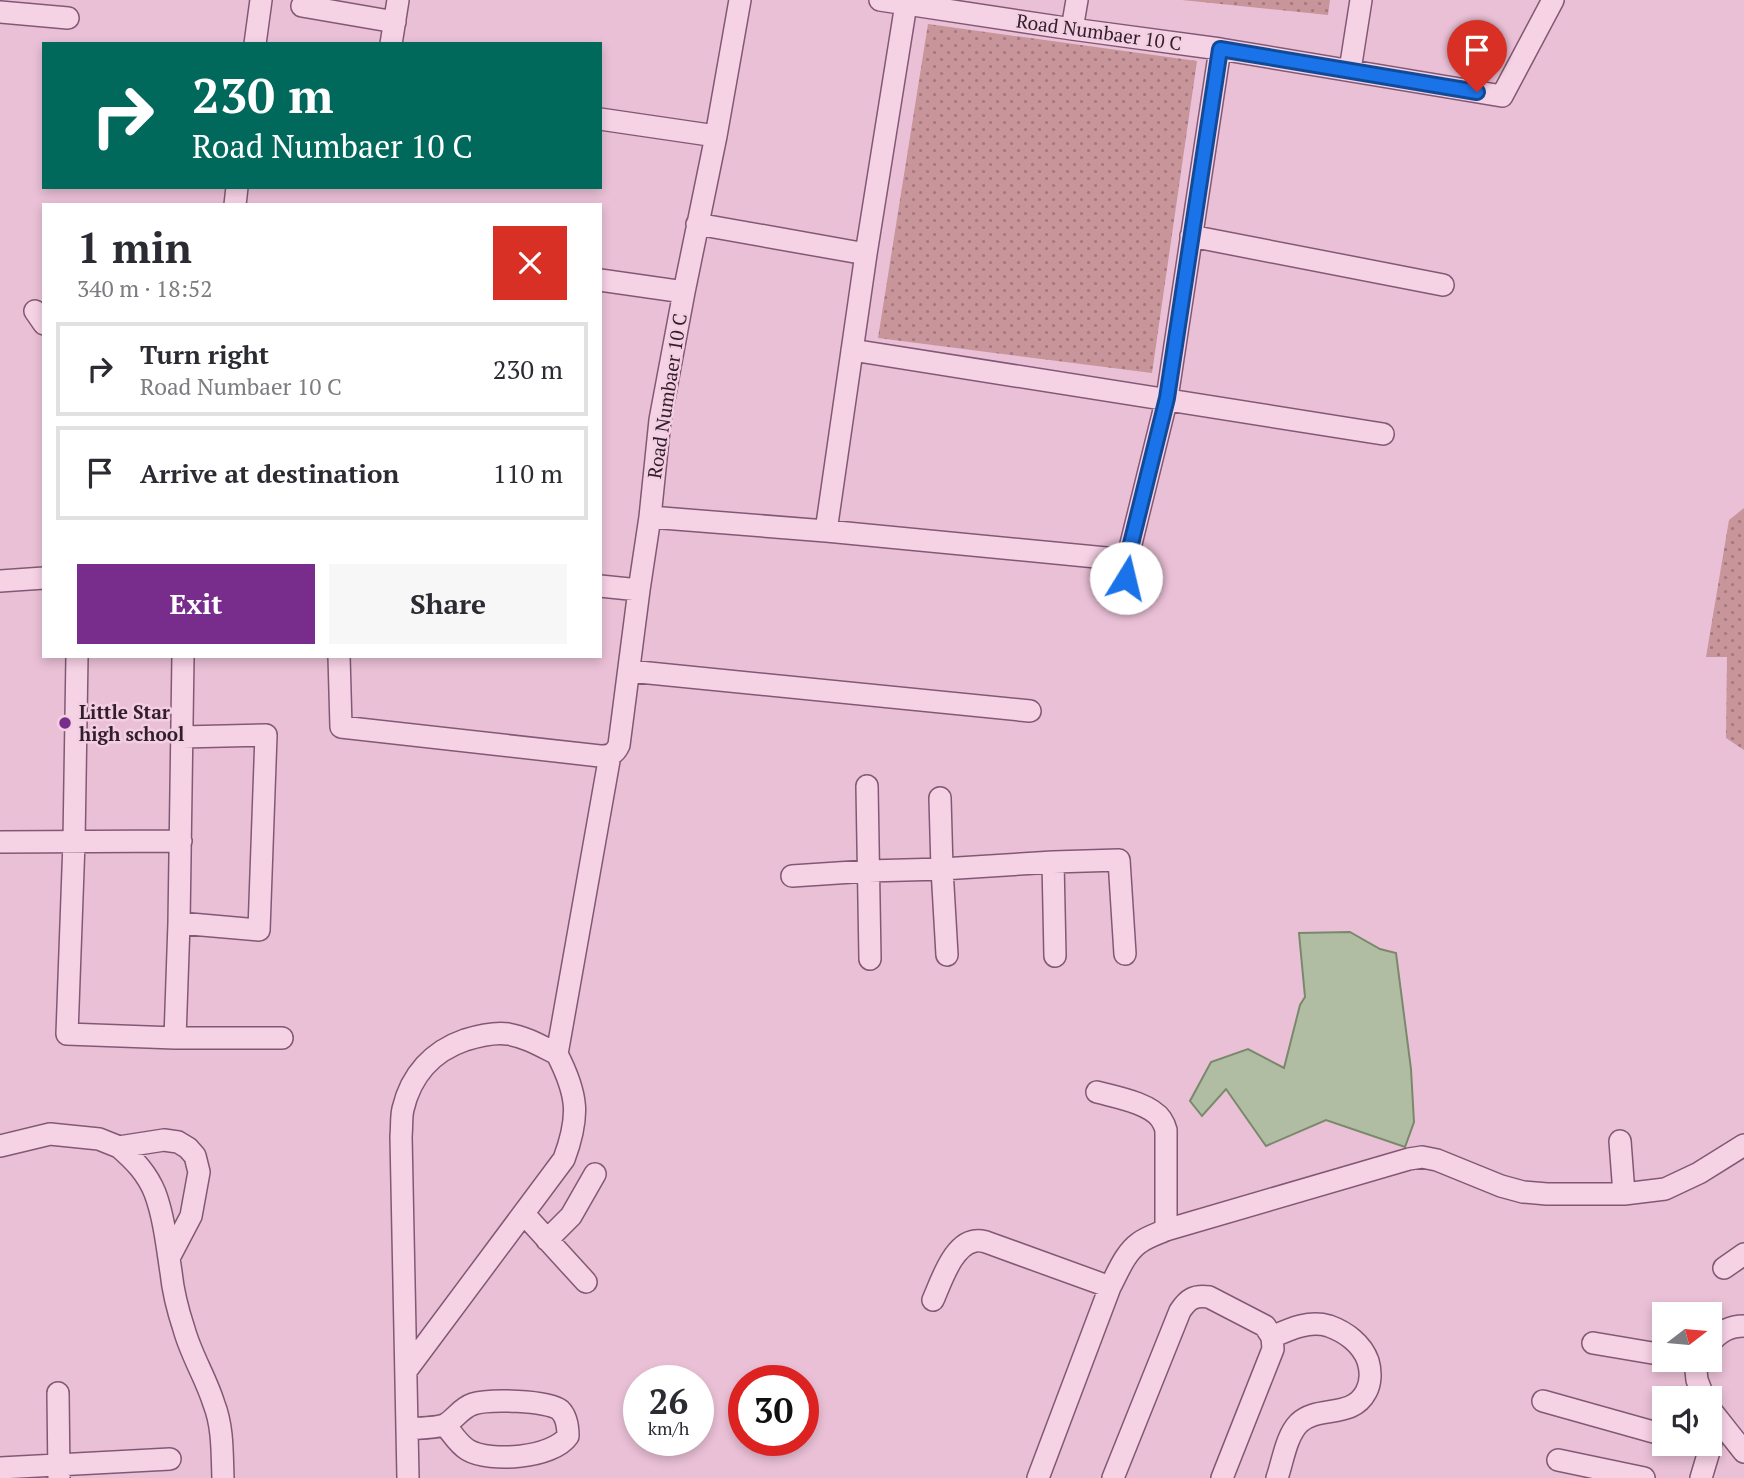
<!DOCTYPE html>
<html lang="en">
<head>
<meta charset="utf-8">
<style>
  body { margin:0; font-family:"PT Serif",serif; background:#f7f7f7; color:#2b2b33; height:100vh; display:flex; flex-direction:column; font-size:26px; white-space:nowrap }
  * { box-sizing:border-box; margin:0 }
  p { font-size:23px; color:#7c7c81 }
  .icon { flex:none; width:38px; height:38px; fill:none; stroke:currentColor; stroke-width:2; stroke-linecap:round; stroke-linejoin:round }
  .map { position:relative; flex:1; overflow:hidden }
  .side { position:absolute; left:42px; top:203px; width:560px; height:455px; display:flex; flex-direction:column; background:#fff; border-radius:0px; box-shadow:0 4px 10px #0003 }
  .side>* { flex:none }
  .guide { position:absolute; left:42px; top:42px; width:560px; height:147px; border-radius:0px; box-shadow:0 4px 10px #0003; background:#00695c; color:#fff; overflow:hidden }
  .needle { width:46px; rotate:74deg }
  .fabs { position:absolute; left:1652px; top:1302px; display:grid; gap:14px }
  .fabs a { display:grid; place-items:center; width:70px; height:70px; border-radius:0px; background:#fff; box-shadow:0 4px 10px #0003; font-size:35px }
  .speed { position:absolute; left:623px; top:1365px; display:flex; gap:14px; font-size:35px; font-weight:700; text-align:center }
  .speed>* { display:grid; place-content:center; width:91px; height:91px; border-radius:50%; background:#fff; box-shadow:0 4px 10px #0003; line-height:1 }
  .speed small { font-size:18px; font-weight:400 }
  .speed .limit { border:10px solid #d22; background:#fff; color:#111 }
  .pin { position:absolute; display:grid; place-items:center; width:60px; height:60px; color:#fff; margin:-72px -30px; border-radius:50% 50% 50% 0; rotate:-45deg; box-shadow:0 0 7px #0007 }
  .pin .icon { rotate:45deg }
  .me { position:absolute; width:77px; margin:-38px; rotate:9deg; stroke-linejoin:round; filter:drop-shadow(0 0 5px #0008) }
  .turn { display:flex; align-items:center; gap:24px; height:147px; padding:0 35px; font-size:32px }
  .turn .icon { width:91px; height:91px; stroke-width:2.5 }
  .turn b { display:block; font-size:49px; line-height:60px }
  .round { display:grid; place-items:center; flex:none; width:74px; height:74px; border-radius:0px; background:#f7f7f7 }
  .head { display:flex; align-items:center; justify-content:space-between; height:119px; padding:0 35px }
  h1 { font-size:42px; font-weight:800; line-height:52px }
  .action { display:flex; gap:14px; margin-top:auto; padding:14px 35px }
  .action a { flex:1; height:80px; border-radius:0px; background:#782d8d; color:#fff; font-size:28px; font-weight:800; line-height:80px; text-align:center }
  .action a+a { background:#f7f7f7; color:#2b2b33 }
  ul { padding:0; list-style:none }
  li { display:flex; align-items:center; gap:21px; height:94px; margin:0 14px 10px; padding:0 21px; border:4px solid #e1e1e2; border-radius:0px }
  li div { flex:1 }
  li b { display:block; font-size:26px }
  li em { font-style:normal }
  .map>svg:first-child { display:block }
  .park { fill:url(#park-dots) }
  .water { fill:#b0bda3; stroke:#79896b; stroke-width:2 }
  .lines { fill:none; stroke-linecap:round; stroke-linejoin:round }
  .minor-casing { stroke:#825975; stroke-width:24 }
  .minor { stroke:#f6d2e5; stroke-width:21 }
  .route-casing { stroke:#114b97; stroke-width:18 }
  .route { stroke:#1a73e8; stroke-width:12 }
  .poi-dot { fill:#782d8d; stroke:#f2cfe1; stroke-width:2.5 }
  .labels { text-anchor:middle; stroke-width:5; stroke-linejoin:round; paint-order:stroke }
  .street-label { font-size:19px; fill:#321d2d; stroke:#f2cfe1 }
  .poi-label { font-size:19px; font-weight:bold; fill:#321d2d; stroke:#f2cfe1; text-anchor:start }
</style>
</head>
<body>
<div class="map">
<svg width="1744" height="1478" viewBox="0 0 1744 1478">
  <defs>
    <pattern id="park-dots" width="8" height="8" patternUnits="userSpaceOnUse" patternTransform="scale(1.75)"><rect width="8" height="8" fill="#c7959a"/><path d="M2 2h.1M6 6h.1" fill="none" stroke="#a2797e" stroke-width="1.8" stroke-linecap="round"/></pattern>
  </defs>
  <rect width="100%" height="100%" fill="#eac0d6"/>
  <path class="park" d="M1182,0H1330L1328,15Z
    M928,24L1197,61L1152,373L878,338Z
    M1744,508V750L1726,738L1727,657H1706L1729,520Z"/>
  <path class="water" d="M1350,932L1380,949L1396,953L1411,1069L1414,1122L1405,1147L1326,1120L1266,1146L1226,1089L1202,1116L1190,1101L1211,1062L1248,1049L1284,1068L1300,1005L1305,997L1299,933Z"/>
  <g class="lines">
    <defs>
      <path id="minor" d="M880,0L1072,29L1220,49L1502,96L1553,0
        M302,6L395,22
        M0,12L68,18
        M1072,29L1077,0
        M255,44L261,0
        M391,44L398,0
        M1350,70L1361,0
        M600,119L716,136
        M235,205L237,187
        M697,224L866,254
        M1191,236L1443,285
        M600,280L684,292
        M35,311L44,324
        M852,350L1383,434
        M650,517L826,531L1127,560
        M826,531L866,254L906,4
        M1126,578L1127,560L1167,398L1220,49
        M0,581L44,578
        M600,586L639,590
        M77,656L74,842L67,1034L175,1038H282
        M339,656L341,727L600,756C610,756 615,754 619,745L639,590L650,517L660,420L684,292L716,136L740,0
        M629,671L1030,711
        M867,786L870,959
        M940,798L942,869L947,955
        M0,842L181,841
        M1053,862L1055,956
        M792,876L868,871L942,869L1053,862L1119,860L1125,954
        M179,923L259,930L266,735L182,737
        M175,1038L179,923L183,656
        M1097,1092C1115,1097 1150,1103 1161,1119C1163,1122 1165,1126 1166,1130V1230
        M1620,1141L1624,1194
        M0,1146L50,1134L99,1139L119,1147L164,1140L178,1142L188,1148L195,1156L199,1172L191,1216L169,1258
        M119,1147C134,1160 147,1173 155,1193C164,1217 167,1246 171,1272C173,1291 178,1311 184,1329C191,1355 206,1378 214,1404C223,1427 222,1453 223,1478
        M524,1214L586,1282
        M547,1240L571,1216L595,1174
        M1724,1268L1744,1254
        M933,1300C941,1282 953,1244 975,1241C979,1240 982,1241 986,1242L1110,1287
        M1272,1337C1290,1329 1309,1320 1329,1326C1346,1332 1362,1344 1368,1361C1371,1371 1371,1383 1366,1392C1352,1419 1318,1405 1299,1423C1286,1436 1283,1461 1277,1478
        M1593,1343L1664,1355
        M1710,1343C1719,1332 1729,1326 1744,1326
        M1695,1361L1697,1380L1704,1398
        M406,1371L564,1159C580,1116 578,1095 557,1054
        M58,1393L59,1478
        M1543,1401L1664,1435
        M1710,1409L1744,1452
        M408,1429C418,1428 439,1428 446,1424C456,1418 461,1408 473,1404C488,1399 548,1400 560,1410C567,1417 568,1427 568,1436C553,1458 490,1463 468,1450C458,1444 452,1433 445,1425
        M1558,1460L1644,1478
        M0,1468L170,1459
        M408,1478L401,1136C402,1127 401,1117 403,1109C411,1075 433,1051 465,1040C478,1036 494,1032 508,1034C526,1037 541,1046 557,1054L610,755
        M1038,1478L1110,1287C1118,1272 1125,1253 1139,1243C1147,1237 1157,1234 1166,1230L1409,1159L1422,1157L1437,1160L1501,1186L1523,1192L1547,1194H1624L1665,1189L1699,1173L1744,1145
        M1113,1478L1180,1311C1188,1299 1194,1295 1209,1297L1265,1326L1272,1337L1273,1349L1222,1478
        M1701,1478L1710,1448L1713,1430"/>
    </defs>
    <use href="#minor" class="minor-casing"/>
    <use href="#minor" class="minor"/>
  </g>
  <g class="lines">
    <defs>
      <path id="route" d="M1126,578L1127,560L1167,398L1220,49L1477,92"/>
    </defs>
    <use href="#route" class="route-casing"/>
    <use href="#route" class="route"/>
  </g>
  <circle class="poi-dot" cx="65" cy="723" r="7"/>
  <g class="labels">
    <g class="street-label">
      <text transform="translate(1099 32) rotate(8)" y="7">Road Numbaer 10 C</text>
      <text transform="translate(667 396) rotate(-81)" y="7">Road Numbaer 10 C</text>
    </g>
    <g class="poi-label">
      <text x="79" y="719">Little Star<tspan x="79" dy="22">high school</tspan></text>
    </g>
  </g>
</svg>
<div class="fabs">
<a><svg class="needle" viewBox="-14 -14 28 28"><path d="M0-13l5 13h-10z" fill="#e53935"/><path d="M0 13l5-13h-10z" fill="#7c7c81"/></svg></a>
<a><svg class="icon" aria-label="sound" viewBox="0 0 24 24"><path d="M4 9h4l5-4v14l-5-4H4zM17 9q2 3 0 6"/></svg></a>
</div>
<div class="speed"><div>26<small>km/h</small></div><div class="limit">30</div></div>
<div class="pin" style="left:1477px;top:92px;background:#d93025"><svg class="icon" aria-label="arrive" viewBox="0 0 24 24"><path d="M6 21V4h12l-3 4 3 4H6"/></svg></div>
<svg class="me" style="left:1126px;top:578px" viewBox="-20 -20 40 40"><circle r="19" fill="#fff"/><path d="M0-13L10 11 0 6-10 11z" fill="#1a73e8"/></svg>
<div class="guide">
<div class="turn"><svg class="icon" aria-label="right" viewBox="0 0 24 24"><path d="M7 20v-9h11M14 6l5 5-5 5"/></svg><div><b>230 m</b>Road Numbaer 10 C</div></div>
</div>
<section class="side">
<div class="head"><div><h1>1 min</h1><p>340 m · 18:52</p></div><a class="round" style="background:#d93025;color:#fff"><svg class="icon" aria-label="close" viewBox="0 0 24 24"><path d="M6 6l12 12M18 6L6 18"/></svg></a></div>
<ul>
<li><svg class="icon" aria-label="right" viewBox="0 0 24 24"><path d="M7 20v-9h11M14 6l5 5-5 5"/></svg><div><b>Turn right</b><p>Road Numbaer 10 C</p></div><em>230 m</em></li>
<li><svg class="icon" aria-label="arrive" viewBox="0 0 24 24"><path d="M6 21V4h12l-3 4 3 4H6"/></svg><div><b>Arrive at destination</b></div><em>110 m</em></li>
</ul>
<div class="action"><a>Exit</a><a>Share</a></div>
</section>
</div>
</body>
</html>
